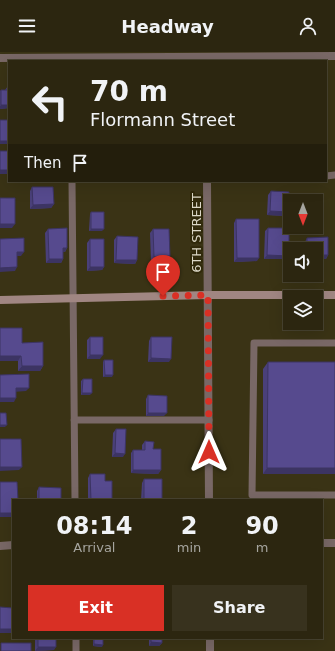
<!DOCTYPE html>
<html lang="en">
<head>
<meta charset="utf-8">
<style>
  body { margin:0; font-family:"DejaVu Sans",sans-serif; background:#38321e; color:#f1f3f6; height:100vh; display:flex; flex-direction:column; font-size:15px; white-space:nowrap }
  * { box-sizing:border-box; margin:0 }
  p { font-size:13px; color:#a6a59f }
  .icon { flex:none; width:22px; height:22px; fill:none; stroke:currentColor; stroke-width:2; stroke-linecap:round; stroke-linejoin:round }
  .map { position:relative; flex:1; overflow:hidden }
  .panel { position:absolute; left:12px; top:447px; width:311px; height:140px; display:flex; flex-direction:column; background:#2c2610; border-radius:0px; box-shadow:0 4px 16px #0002,0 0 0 1px #484330 }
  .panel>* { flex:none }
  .banner { position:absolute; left:8px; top:8px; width:319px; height:122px; border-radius:0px; box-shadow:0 4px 16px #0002,0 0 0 1px #484330; background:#2c2610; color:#f1f3f6; overflow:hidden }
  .needle { width:26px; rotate:180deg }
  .buttons { position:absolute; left:283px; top:142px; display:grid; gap:8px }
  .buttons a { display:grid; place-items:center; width:40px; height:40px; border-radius:0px; background:#2c2610; box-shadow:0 4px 16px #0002,0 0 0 1px #484330; font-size:20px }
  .pin { position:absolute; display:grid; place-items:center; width:34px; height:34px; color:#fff; margin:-41px -17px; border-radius:50% 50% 50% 0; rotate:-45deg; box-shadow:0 0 4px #0007 }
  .pin .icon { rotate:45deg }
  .me { position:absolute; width:44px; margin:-22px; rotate:0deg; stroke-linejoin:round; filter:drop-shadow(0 0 3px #0008) }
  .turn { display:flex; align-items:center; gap:14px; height:84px; padding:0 16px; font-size:18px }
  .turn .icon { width:52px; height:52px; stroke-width:2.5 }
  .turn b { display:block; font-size:28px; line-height:34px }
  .then { display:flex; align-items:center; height:38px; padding:0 16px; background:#0003; gap:8px; font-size:15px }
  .eta { display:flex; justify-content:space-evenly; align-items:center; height:68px; text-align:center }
  .eta b { font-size:24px; font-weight:700; line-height:28px }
  .button { display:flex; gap:8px; margin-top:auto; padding:8px 16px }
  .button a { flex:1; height:46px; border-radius:0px; background:#d93025; color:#fff; font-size:16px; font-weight:700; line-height:46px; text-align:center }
  .button a+a { background:#38321e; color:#f1f3f6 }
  header { display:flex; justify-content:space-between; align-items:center; height:52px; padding:0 16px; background:#2c2610; font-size:18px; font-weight:700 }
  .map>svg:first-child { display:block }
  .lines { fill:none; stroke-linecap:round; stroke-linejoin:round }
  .lane { stroke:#796866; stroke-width:7 }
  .street { stroke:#796866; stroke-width:8 }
  .secondary { stroke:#a08682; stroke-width:8 }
  .wall { fill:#4a407a }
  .shaded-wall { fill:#3c3463 }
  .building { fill:#564a8e; stroke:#3c3463 }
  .route { stroke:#d93025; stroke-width:7; stroke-dasharray:0 12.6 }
  .labels { text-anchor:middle; stroke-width:4; stroke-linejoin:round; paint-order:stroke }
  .street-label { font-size:13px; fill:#dcd8c7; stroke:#30290a }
</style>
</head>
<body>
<header><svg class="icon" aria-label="menu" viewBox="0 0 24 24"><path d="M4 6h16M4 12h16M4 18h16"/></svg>Headway<svg class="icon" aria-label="person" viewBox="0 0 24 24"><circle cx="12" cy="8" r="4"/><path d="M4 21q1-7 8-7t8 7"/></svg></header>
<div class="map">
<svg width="335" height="599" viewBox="0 0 335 599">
  <rect width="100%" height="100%" fill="#3a3315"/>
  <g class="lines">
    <path class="lane" d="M326,124L335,123
      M72,129L75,448
      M335,291H254L252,443H335
      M74,368H209
      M76,586V599"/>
    <path class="street" d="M0,6L335,4
      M207,129L209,448
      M322,491H335
      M0,494L13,493
      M210,586V599"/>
    <path class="secondary" d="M0,248L208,243H335"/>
  </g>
  <path class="wall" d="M8,34H9V56L0,57V39L1,38H5Z
    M0,99H9V127H7V122H0Z
    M32,135L54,152L51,156L30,157V139Z
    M271,139L286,164L267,163L268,143Z
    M91,160L102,179H89L90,162Z
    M236,167L257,209L234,210V171Z
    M268,176L289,204L286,207H264L265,179Z
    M48,177L67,196L65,200H63V207L61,211H46L45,181Z
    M153,177L170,204L167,208L151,209L150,181Z
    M117,184L137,208L135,212L114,211V188Z
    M307,186L328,203L326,207H316V197H305V190Z
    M90,187L104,215L102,218L87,219V191Z
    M0,276L22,291L43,314L40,319H18V309H0Z
    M90,285L100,307H87V288Z
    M151,285L169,310H148L149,289Z
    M104,308L112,325H103V310Z
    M268,310H335V422H263V317Z
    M83,327L90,343H81V329Z
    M148,343L164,364H146V347Z
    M116,377L123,405H112L113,381Z
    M145,389L153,397L161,418L158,422L131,421V401L133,398H142V393Z
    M90,422L105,429L112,448H88V426Z
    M144,427L162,448H141L142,431Z
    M39,435L61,448H37V439Z
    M35,586H56L54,598L35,599Z
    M93,586H103L102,595L93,594Z
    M149,586H162V591L159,594H149Z"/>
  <path class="shaded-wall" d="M1,53H9V56L0,57V54Z
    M0,89H9V92H0Z
    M0,118H9V119L7,122H0Z
    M54,152L51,156L30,157L33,153Z
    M270,159L288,160L286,164L267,163Z
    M0,172H15L12,176H0Z
    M91,177H104L102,179H89Z
    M63,196H67L65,200H61Z
    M17,200H24L21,204H14Z
    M267,203L289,204L286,207H264Z
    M316,203H328L326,207H316Z
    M170,204L167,208L151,209L154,205Z
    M237,206H259L257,209L234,210Z
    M49,207H63L61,211H46Z
    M116,208H137L135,212L114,211Z
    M17,215L15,219L0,220V216Z
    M90,215H104L102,218L87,219Z
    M90,303H103L100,307H87Z
    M0,304H21L18,309H0Z
    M151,306L171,307L169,310H148Z
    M22,314H43L40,319H18Z
    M105,323H113L112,325H103Z
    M16,336H29L26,339L13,340Z
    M82,341H92L90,343H81Z
    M0,346H16L14,350H0Z
    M148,361H167L164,364H146Z
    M0,373H7L5,375H0Z
    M115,401L125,402L123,405H112Z
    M0,415H22L19,418L0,419Z
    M267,416H335V422H263Z
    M133,418H161L158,422L131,421Z
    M0,461H13V465H0Z
    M0,577H13V581H0Z
    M151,590L162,591L159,594H149Z
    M94,592L103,593L102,595L93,594Z
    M38,595H56L54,598L35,599Z"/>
  <path class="building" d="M8,34H9V53H1V38H8Z
    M0,68H9V89H0Z
    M326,96H327V110H326Z
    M0,99H9V118H0Z
    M32,135H53L54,152L33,153Z
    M271,139L289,140L288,160L270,159Z
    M0,146H15V172H0Z
    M91,160H104V177H91Z
    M236,167H259V206H237Z
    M67,176V196H63V207H49L48,177Z
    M268,176H289V204L267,203Z
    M153,177H169L170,204L154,205Z
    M117,184L138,185L137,208H116Z
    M328,185V203H316V197H307V186Z
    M24,186V200H17V215L0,216V187Z
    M90,187H104V215H90Z
    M0,276H22V291L43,290V314H22L21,304H0Z
    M90,285H103V303H90Z
    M151,285H172L171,307L151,306Z
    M104,308H113V323H105Z
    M268,310H335V416H267Z
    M29,322V336H16V346H0V323Z
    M83,327H92V341H82Z
    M148,343L167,344V361H148Z
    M0,361H6L7,373H0Z
    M116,377H126L125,402L115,401Z
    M0,387H21L22,415H0Z
    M145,389L154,390L153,397H161V418H133V398H145Z
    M90,422H105V429H112V448H91Z
    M144,427H162V448L144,447Z
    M0,430H17L18,448H13V461H0Z
    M39,435L61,436V448H39Z
    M0,555L13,556V577H0Z
    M38,586H56V595H38Z
    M94,586H103V593L94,592Z
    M151,586H162V591L151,590Z
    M1,591H31V599H1Z"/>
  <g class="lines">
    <path class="route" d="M163,244L208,243L209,400"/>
  </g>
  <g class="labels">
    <g class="street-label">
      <text transform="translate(196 181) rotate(-90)" y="5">6TH STREET</text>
    </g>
  </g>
</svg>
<div class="buttons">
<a><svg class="needle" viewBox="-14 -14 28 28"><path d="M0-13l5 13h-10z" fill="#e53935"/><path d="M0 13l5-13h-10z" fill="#a6a59f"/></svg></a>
<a><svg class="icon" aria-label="sound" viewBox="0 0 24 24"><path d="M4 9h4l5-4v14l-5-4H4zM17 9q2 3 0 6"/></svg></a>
<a><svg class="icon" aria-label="layers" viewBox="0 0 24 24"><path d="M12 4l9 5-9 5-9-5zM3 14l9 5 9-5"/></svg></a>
</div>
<div class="pin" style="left:163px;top:244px;background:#d93025"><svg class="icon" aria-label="arrive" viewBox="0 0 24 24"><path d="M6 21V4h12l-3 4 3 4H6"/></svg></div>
<svg class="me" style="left:209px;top:400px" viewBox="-20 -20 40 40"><path d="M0-17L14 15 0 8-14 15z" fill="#d93025" stroke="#fff" stroke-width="4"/></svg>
<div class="banner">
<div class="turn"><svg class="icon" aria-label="left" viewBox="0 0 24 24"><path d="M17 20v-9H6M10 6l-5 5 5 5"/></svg><div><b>70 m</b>Flormann Street</div></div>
<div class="then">Then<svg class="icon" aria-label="arrive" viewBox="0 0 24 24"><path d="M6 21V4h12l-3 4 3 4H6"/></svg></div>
</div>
<section class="panel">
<div class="eta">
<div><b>08:14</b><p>Arrival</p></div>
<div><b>2</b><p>min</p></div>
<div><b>90</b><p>m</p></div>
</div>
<div class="button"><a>Exit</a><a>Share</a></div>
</section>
</div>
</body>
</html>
